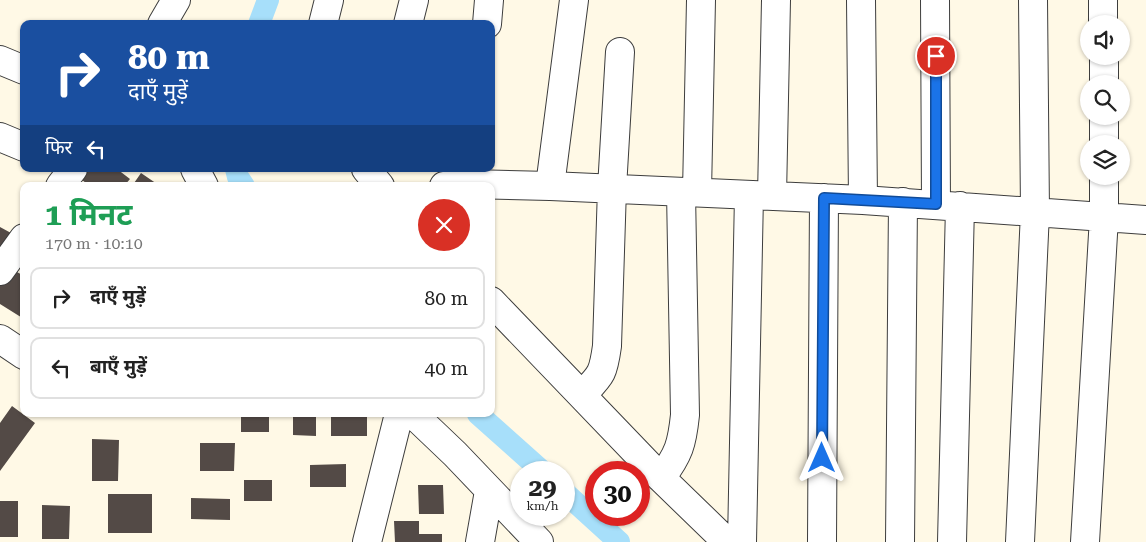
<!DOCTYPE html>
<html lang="hi">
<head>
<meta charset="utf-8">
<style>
  body { margin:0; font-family:"Roboto Serif","Noto Sans Devanagari",serif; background:#f6f6f6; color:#222; height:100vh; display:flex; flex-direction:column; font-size:19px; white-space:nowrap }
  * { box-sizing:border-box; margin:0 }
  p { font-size:16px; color:#767676 }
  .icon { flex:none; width:28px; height:28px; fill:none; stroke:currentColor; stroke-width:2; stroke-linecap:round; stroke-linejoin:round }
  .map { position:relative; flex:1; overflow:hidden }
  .details { position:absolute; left:20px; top:182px; width:475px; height:235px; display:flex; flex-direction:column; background:#fff; border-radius:10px; box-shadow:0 1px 4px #0004 }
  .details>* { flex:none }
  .banner { position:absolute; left:20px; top:20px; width:475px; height:152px; border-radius:10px; box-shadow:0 1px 4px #0004; background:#1a4fa0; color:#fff; overflow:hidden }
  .fabs { position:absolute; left:1080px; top:15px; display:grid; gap:10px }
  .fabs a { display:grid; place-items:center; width:50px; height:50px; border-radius:50%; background:#fff; box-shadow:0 1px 4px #0004; font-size:25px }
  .speed { position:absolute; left:510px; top:461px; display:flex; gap:10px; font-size:25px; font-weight:700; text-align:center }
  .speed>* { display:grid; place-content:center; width:65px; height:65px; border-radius:50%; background:#fff; box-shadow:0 1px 4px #0004; line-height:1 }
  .speed small { font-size:12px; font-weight:400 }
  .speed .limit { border:8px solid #d22; background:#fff; color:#111 }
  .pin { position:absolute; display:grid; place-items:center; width:42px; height:42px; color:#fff; margin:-21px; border:2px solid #fff; border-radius:50%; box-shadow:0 1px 5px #0007 }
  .me { position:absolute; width:55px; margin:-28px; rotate:0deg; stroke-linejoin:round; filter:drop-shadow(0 0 4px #0008) }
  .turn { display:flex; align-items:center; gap:18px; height:105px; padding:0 25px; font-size:22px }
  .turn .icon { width:65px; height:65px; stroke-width:2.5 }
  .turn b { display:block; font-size:35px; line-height:42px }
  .then { display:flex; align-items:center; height:48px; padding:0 25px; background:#0003; gap:10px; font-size:19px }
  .round { display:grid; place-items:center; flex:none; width:52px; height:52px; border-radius:26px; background:#f6f6f6 }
  .summary { display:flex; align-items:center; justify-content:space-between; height:85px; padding:0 25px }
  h1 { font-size:30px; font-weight:700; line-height:38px; color:#1e9e55 }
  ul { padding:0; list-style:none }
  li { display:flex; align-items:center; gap:15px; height:62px; margin:0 10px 8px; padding:0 15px; border:2px solid #e0e0e0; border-radius:10px }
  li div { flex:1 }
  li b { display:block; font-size:19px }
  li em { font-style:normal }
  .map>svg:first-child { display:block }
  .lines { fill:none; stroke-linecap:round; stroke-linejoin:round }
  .canal { stroke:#a7dffa; stroke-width:22 }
  .building { fill:#534a46 }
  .minor-casing { stroke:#3d3d3d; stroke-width:30 }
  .minor { stroke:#fff; stroke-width:28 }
  .route-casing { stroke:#114b97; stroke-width:12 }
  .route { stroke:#1a73e8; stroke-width:9 }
</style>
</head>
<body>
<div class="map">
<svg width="1146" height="542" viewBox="0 0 1146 542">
  <rect width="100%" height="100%" fill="#fff9e6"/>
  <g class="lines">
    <path class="canal" d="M259,24L268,0
      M236,169L238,177L244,186
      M478,414L543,472
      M564,492L619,542"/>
  </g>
  <path class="building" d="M85,169H117L130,179L124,186H90L78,177Z
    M141,173L160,186H132Z
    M0,227L11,233L3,247L0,246Z
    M10,268L24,276V319L0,304V285Z
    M12,406L35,423L0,471V423Z
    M241,414H269V432H241Z
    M293,414H316V436L293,435Z
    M331,414H367V436H331Z
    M92,439L119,440L118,481H92Z
    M200,443H235L234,471H200Z
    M346,464V487H310V465Z
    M244,480H272V501H244Z
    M418,485H443L444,514H419Z
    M108,494H152V533H108Z
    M191,498L230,499V520L191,519Z
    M0,501H18V537H0Z
    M42,505L70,506L69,539H42Z
    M394,521H419V534H442V542H395Z"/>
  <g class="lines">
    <defs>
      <path id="minor" d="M861,0L863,200
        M935,0L936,205
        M1103,0V24
        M162,24L176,0
        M323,24L329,0
        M408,24L414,0
        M487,24L489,0
        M1104,56V84
        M0,60L24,70
        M1104,116V144
        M0,137L24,147
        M195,169L204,186
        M366,169L380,186
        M60,186L73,169
        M444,186L469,184L550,186L863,200L1146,220
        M550,186L574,0
        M697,192L701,0
        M772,196L776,0
        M0,271L24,238
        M491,301L661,478L727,542
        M0,339L24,355
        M582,395C601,375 603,375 607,346L612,188L620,52
        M413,414L455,454L539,542
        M661,478C679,454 682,444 685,415L681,192
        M367,542L399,414
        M480,542L489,491
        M742,542L749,195
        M822,542L824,198
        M900,542L903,202
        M952,542L960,206
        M1020,542L1035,212L1033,0
        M1085,542L1104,217V176"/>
    </defs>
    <use href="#minor" class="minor-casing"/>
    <use href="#minor" class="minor"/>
  </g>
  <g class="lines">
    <defs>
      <path id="route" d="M822,458L824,198L936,204V56"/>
    </defs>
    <use href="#route" class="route-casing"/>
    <use href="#route" class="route"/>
  </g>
</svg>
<div class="fabs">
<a><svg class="icon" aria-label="sound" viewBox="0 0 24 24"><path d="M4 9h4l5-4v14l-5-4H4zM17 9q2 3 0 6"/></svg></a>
<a><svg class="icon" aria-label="search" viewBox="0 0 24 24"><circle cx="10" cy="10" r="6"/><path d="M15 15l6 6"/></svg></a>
<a><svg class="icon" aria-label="layers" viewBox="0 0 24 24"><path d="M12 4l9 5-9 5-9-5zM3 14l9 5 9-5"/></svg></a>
</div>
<div class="speed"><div>29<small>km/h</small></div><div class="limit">30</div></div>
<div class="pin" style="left:936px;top:56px;background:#d93025"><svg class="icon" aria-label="arrive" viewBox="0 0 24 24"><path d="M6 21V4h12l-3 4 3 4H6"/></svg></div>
<svg class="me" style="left:822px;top:458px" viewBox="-20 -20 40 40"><path d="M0-17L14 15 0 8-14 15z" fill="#1a73e8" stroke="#fff" stroke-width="4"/></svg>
<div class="banner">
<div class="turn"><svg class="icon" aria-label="right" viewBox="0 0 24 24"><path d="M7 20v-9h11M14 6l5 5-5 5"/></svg><div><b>80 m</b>दाएँ मुड़ें</div></div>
<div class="then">फिर<svg class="icon" aria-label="left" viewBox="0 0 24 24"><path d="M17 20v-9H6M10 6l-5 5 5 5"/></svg></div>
</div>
<section class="details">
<div class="summary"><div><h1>1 मिनट</h1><p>170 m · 10:10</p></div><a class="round" style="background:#d93025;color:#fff"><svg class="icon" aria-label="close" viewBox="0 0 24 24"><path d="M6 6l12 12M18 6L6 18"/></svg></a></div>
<ul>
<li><svg class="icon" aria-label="right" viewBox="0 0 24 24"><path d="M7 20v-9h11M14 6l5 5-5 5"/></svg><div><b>दाएँ मुड़ें</b></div><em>80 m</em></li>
<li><svg class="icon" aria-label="left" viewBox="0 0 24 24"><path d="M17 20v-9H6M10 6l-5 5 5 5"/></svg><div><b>बाएँ मुड़ें</b></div><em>40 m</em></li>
</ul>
</section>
</div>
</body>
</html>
